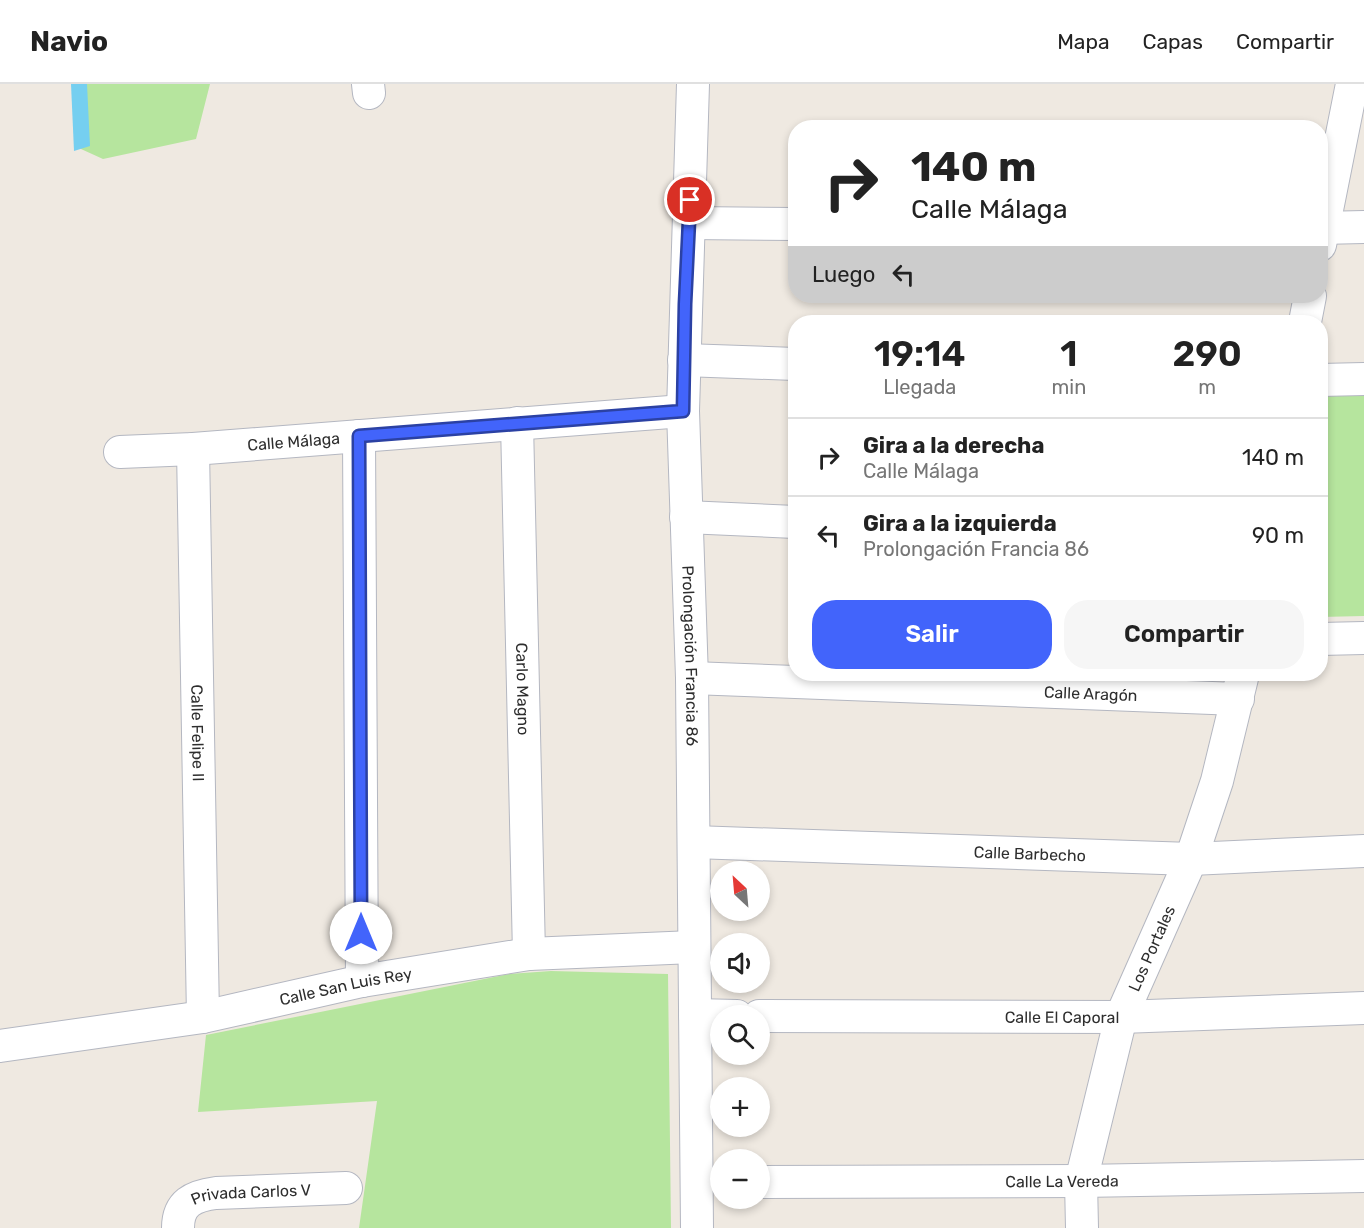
<!DOCTYPE html>
<html lang="es">
<head>
<meta charset="utf-8">
<style>
  body { margin:0; font-family:Rubik,sans-serif; background:#f6f6f6; color:#222; height:100vh; display:flex; flex-direction:column; font-size:22px; white-space:nowrap }
  * { box-sizing:border-box; margin:0 }
  p { font-size:20px; color:#767676 }
  .icon { flex:none; width:33px; height:33px; fill:none; stroke:currentColor; stroke-width:2; stroke-linecap:round; stroke-linejoin:round }
  .map { position:relative; flex:1; overflow:hidden }
  .details { position:absolute; left:788px; top:231px; width:540px; height:366px; display:flex; flex-direction:column; background:#fff; border-radius:24px; box-shadow:0 3px 9px #0003 }
  .details>* { flex:none }
  .banner { position:absolute; left:788px; top:36px; width:540px; height:183px; border-radius:24px; box-shadow:0 3px 9px #0003; background:#fff; color:#222; overflow:hidden }
  .needle { width:39px; rotate:334deg }
  .tools { position:absolute; left:710px; top:777px; display:grid; gap:12px }
  .tools a { display:grid; place-items:center; width:60px; height:60px; border-radius:50%; background:#fff; box-shadow:0 3px 9px #0003; font-size:30px }
  .pin { position:absolute; display:grid; place-items:center; width:51px; height:51px; color:#fff; margin:-26px; border:3px solid #fff; border-radius:50%; box-shadow:0 2px 6px #0007 }
  .me { position:absolute; width:66px; margin:-33px; rotate:0deg; stroke-linejoin:round; filter:drop-shadow(0 0 4px #0008) }
  .turn { display:flex; align-items:center; gap:21px; height:126px; padding:0 24px; font-size:27px }
  .turn .icon { width:78px; height:78px; stroke-width:2.5 }
  .turn b { display:block; font-size:42px; line-height:51px }
  .then { display:flex; align-items:center; height:57px; padding:0 24px; background:#0003; gap:12px; font-size:22px }
  .eta { display:flex; justify-content:space-evenly; align-items:center; height:102px; text-align:center }
  .eta b { font-size:36px; font-weight:600; line-height:42px }
  .action { display:flex; gap:12px; margin-top:auto; padding:12px 24px }
  .action a { flex:1; height:69px; border-radius:24px; background:#4264fb; color:#fff; font-size:24px; font-weight:600; line-height:69px; text-align:center }
  .action a+a { background:#f6f6f6; color:#222 }
  ul { padding:0; list-style:none }
  li { display:flex; align-items:center; gap:18px; height:78px; padding:0 24px; border-top:2px solid #e0e0e0 }
  li div { flex:1 }
  li b { display:block; font-size:22px }
  li em { font-style:normal }
  header { display:flex; align-items:center; gap:36px; box-sizing:border-box; height:84px; padding:0 30px; background:#fff; border-bottom:2px solid #e0e0e0 }
  header strong { font-size:28px }
  nav { display:flex; gap:33px; margin-inline-start:auto; font-size:21px }
  .map>svg:first-child { display:block }
  .green { fill:#b6e59e }
  .water { fill:#75cff0 }
  .lines { fill:none; stroke-linecap:round; stroke-linejoin:round }
  .minor-casing { stroke:#b4b7c1; stroke-width:34 }
  .minor { stroke:#fff; stroke-width:32 }
  .route-casing { stroke:#2b41a3; stroke-width:15 }
  .route { stroke:#4264fb; stroke-width:10 }
  .labels { text-anchor:middle; stroke-width:6; stroke-linejoin:round; paint-order:stroke }
  .street-label { font-size:16px; fill:#2e2e2e; stroke:#fff }
</style>
</head>
<body>
<header>
<strong>Navio</strong>
<nav><a>Mapa</a><a>Capas</a><a>Compartir</a></nav>
</header>
<div class="map">
<svg width="1364" height="1144" viewBox="0 0 1364 1144">
  <rect width="100%" height="100%" fill="#efe9e1"/>
  <path class="green" d="M75,0H210L196,55L103,75L81,65Z
    M1364,309V532L1320,533V310Z
    M551,887L668,890L671,1144H359L377,1017L198,1028L206,951L509,890Z"/>
  <path class="water" d="M71,0H87L90,62L74,67Z"/>
  <g class="lines">
    <defs>
      <g id="minor">
        <path d="M368,0L369,9"/>
        <path id="s1" d="M693,0L683,327L692,594L697,1144"/>
        <path d="M689,139L795,140"/>
        <path d="M1320,144L1364,143"/>
        <path d="M1320,161L1352,0"/>
        <path d="M1305,238L1310,212"/>
        <path d="M684,276L795,280"/>
        <path d="M1320,296L1364,295"/>
        <path id="s2" d="M517,339L529,870"/>
        <path d="M359,352L362,897"/>
        <path id="s3" d="M193,365L203,933"/>
        <path id="s4" d="M120,368L193,365L683,327"/>
        <path d="M686,433L795,438"/>
        <path d="M1320,555L1364,554"/>
        <path id="s5" d="M692,594L1238,615"/>
        <path id="s6" d="M694,758L1191,775L1364,767"/>
        <path d="M695,931L737,932"/>
        <path id="s7" d="M759,932L1121,933L1364,924"/>
        <path id="s8" d="M0,962L203,933L362,897L529,870L693,863"/>
        <path id="s9" d="M759,1098L1081,1097L1364,1092"/>
        <path id="s10" d="M178,1144C178,1119 193,1112 216,1109L346,1104"/>
        <path id="s11" d="M1082,1144L1081,1097L1121,933L1191,775L1217,697L1243,590"/>
      </g>
    </defs>
    <use href="#minor" class="minor-casing"/>
    <use href="#minor" class="minor"/>
  </g>
  <g class="lines">
    <defs>
      <path id="route" d="M361,849L359,352L683,327L685,220L690,116"/>
    </defs>
    <use href="#route" class="route-casing"/>
    <use href="#route" class="route"/>
  </g>
  <g class="labels">
    <g class="street-label">
      <text dy="6" stroke="none"><textPath href="#s4" startOffset="174">Calle Málaga</textPath></text>
      <text dy="6" stroke="none"><textPath href="#s1" startOffset="572">Prolongación Francia 86</textPath></text>
      <text dy="6" stroke="none"><textPath href="#s2" startOffset="266">Carlo Magno</textPath></text>
      <text dy="6" stroke="none"><textPath href="#s5" startOffset="399">Calle Aragón</textPath></text>
      <text dy="6" stroke="none"><textPath href="#s3" startOffset="284">Calle Felipe II</textPath></text>
      <text dy="6" stroke="none"><textPath href="#s6" startOffset="336">Calle Barbecho</textPath></text>
      <text dy="6" stroke="none"><textPath href="#s11" startOffset="291">Los Portales</textPath></text>
      <text dy="6" stroke="none"><textPath href="#s8" startOffset="351">Calle San Luis Rey</textPath></text>
      <text dy="6" stroke="none"><textPath href="#s7" startOffset="303">Calle El Caporal</textPath></text>
      <text dy="6" stroke="none"><textPath href="#s9" startOffset="303">Calle La Vereda</textPath></text>
      <text dy="6" stroke="none"><textPath href="#s10" startOffset="93">Privada Carlos V</textPath></text>
    </g>
  </g>
</svg>
<div class="tools">
<a><svg class="needle" viewBox="-14 -14 28 28"><path d="M0-13l5 13h-10z" fill="#e53935"/><path d="M0 13l5-13h-10z" fill="#767676"/></svg></a>
<a><svg class="icon" aria-label="sound" viewBox="0 0 24 24"><path d="M4 9h4l5-4v14l-5-4H4zM17 9q2 3 0 6"/></svg></a>
<a><svg class="icon" aria-label="search" viewBox="0 0 24 24"><circle cx="10" cy="10" r="6"/><path d="M15 15l6 6"/></svg></a>
<a>+</a>
<a>−</a>
</div>
<div class="pin" style="left:690px;top:116px;background:#d93025"><svg class="icon" aria-label="arrive" viewBox="0 0 24 24"><path d="M6 21V4h12l-3 4 3 4H6"/></svg></div>
<svg class="me" style="left:361px;top:849px" viewBox="-20 -20 40 40"><circle r="19" fill="#fff"/><path d="M0-13L10 11 0 6-10 11z" fill="#4264fb"/></svg>
<div class="banner">
<div class="turn"><svg class="icon" aria-label="right" viewBox="0 0 24 24"><path d="M7 20v-9h11M14 6l5 5-5 5"/></svg><div><b>140 m</b>Calle Málaga</div></div>
<div class="then">Luego<svg class="icon" aria-label="left" viewBox="0 0 24 24"><path d="M17 20v-9H6M10 6l-5 5 5 5"/></svg></div>
</div>
<section class="details">
<div class="eta">
<div><b>19:14</b><p>Llegada</p></div>
<div><b>1</b><p>min</p></div>
<div><b>290</b><p>m</p></div>
</div>
<ul>
<li><svg class="icon" aria-label="right" viewBox="0 0 24 24"><path d="M7 20v-9h11M14 6l5 5-5 5"/></svg><div><b>Gira a la derecha</b><p>Calle Málaga</p></div><em>140 m</em></li>
<li><svg class="icon" aria-label="left" viewBox="0 0 24 24"><path d="M17 20v-9H6M10 6l-5 5 5 5"/></svg><div><b>Gira a la izquierda</b><p>Prolongación Francia 86</p></div><em>90 m</em></li>
</ul>
<div class="action"><a>Salir</a><a>Compartir</a></div>
</section>
</div>
</body>
</html>
